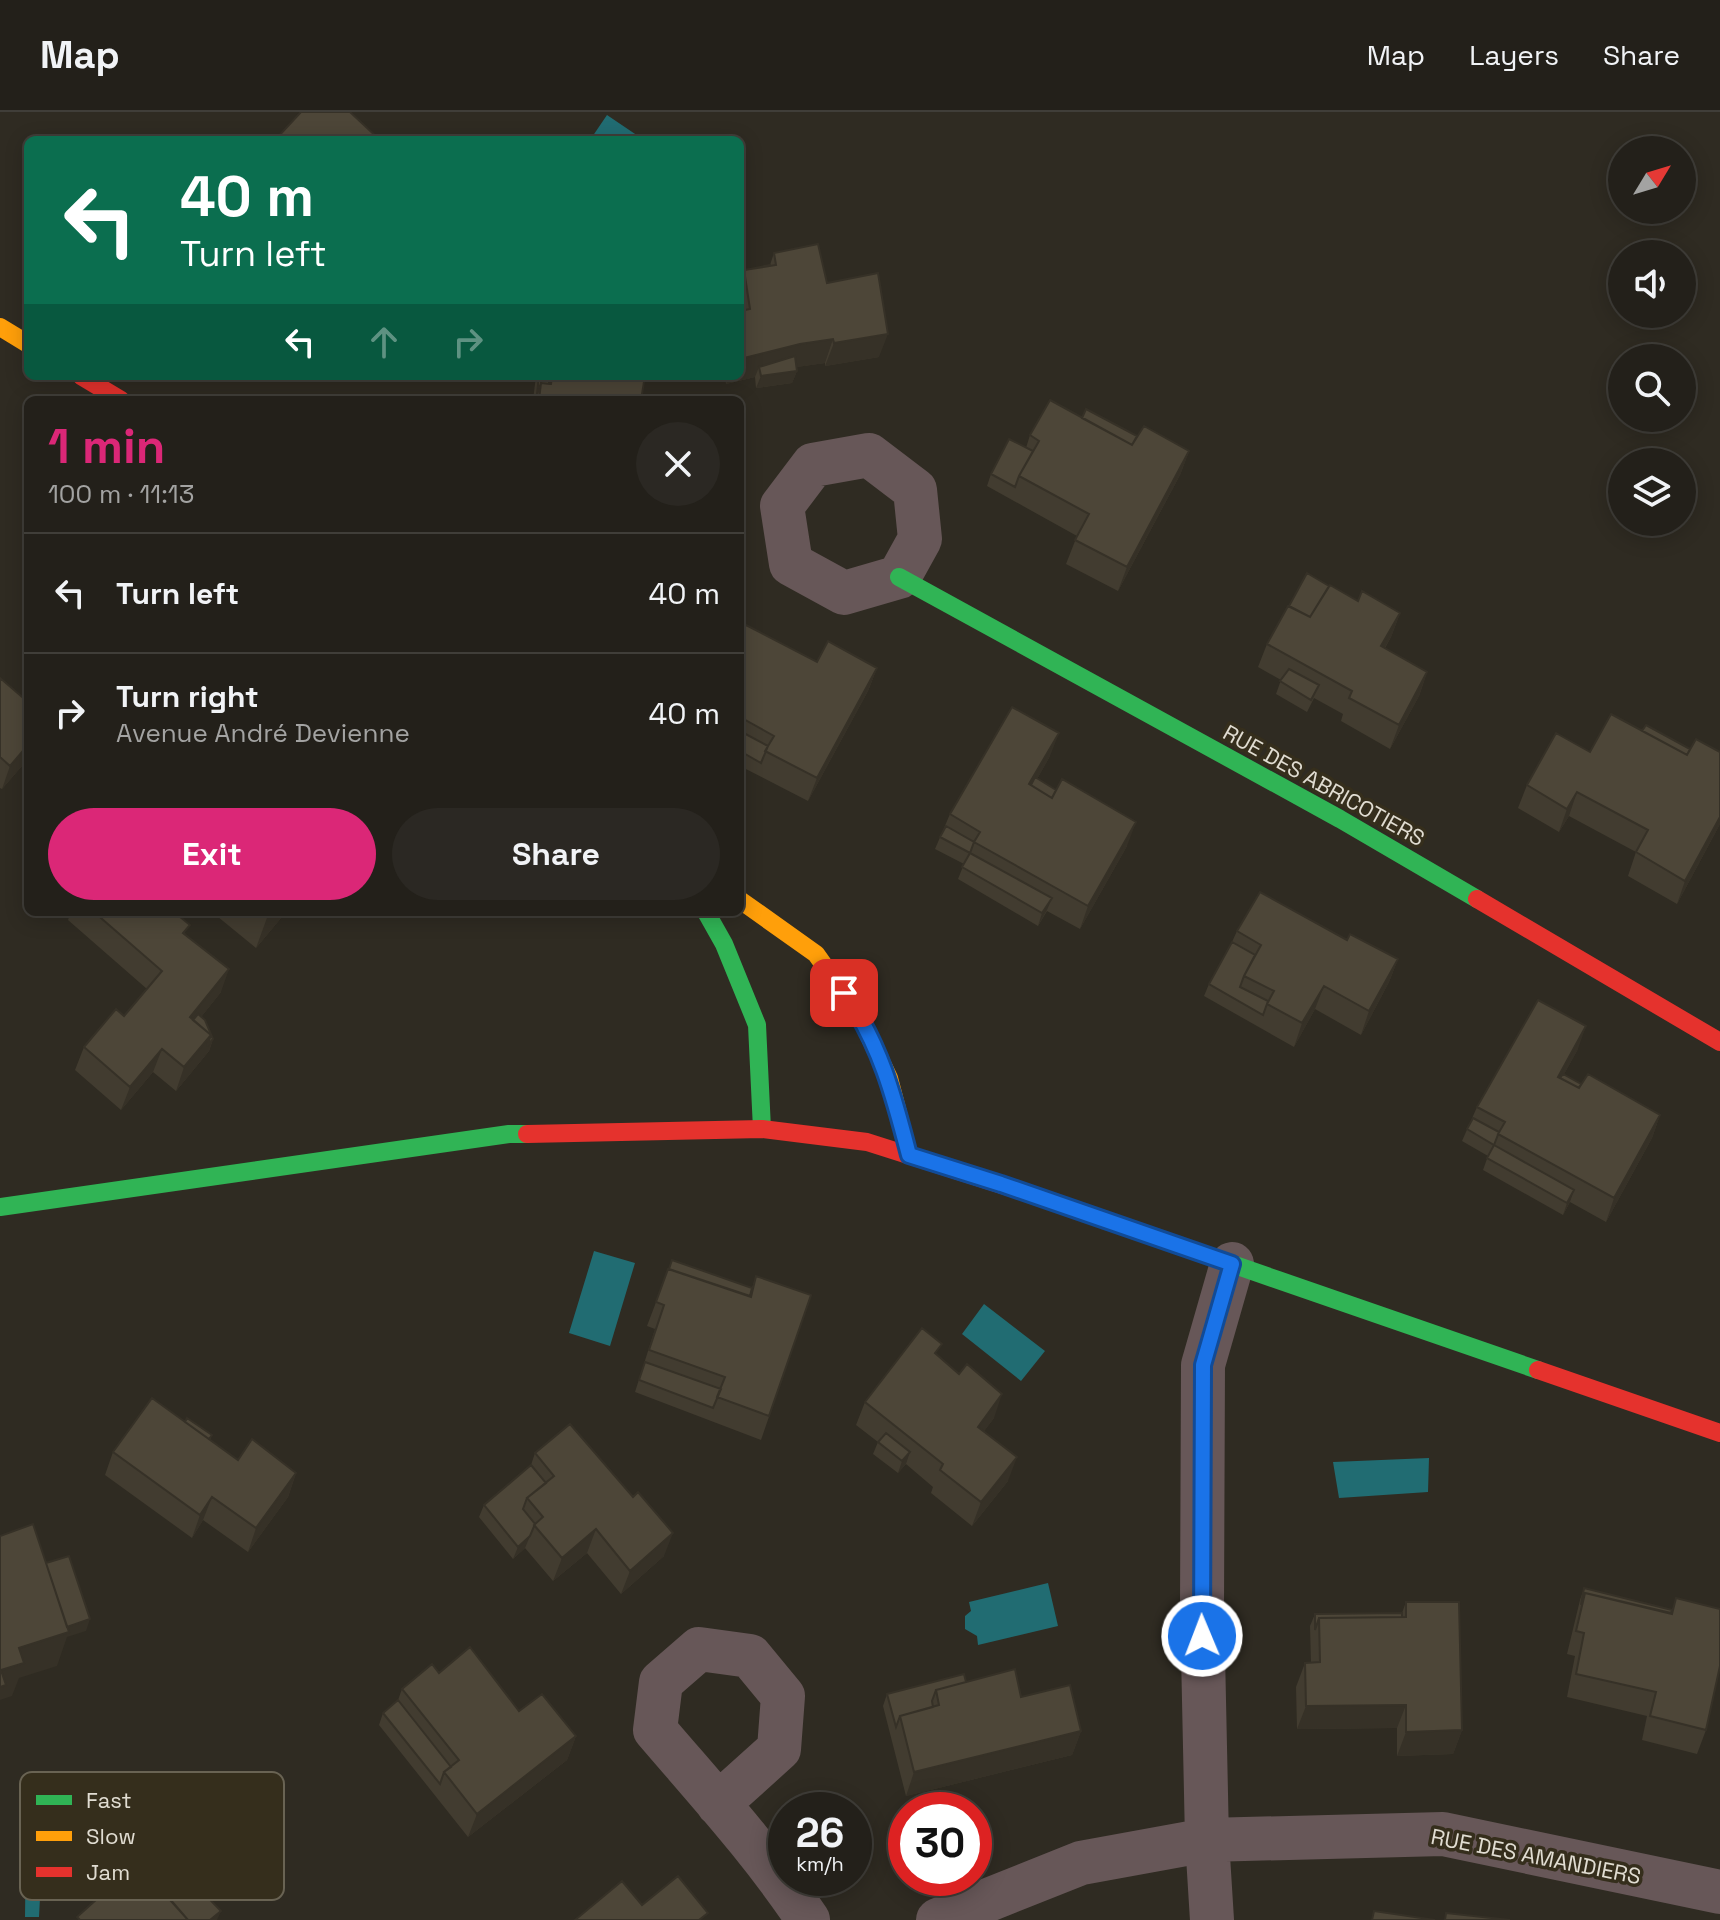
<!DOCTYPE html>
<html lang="en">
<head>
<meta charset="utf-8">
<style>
  body { margin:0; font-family:"Space Grotesk",sans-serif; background:#2b2823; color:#f1f3f6; height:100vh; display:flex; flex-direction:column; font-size:30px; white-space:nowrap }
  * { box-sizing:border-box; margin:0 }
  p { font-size:26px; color:#a3a3a2 }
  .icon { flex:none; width:44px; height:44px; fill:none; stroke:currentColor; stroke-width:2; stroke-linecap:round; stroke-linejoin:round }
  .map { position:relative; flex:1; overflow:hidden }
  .details { position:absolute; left:24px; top:284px; width:720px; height:520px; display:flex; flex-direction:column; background:#23201a; border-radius:12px; box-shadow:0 4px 20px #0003,0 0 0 2px #403e39 }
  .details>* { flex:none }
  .hud { position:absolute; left:24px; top:24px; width:720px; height:244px; border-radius:12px; box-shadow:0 4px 20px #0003,0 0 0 2px #403e39; background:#0b6e4f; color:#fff; overflow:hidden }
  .needle { width:52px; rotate:52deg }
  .buttons { position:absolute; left:1608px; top:24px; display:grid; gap:16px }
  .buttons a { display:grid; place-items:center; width:88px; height:88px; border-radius:50%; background:#23201a; box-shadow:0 4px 20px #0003,0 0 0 2px #403e39; font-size:40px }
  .speed { position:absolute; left:768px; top:1680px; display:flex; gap:16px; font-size:40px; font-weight:700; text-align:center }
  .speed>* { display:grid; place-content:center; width:104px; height:104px; border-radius:50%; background:#23201a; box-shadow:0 4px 20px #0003,0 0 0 2px #403e39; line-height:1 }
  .speed small { font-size:20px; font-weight:400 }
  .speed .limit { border:12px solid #d22; background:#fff; color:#111 }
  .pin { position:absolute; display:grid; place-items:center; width:68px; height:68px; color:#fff; margin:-34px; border-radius:16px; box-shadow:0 4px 12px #0006 }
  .me { position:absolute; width:88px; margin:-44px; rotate:359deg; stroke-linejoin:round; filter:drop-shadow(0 0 6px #0008) }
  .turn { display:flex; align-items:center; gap:28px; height:168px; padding:0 24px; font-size:36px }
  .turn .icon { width:104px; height:104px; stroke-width:2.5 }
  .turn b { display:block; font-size:56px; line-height:68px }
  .lanes { display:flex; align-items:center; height:76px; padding:0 24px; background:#0003; justify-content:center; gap:40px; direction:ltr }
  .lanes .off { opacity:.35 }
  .round { display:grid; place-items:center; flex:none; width:84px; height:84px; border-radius:42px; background:#2b2823 }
  .overview { display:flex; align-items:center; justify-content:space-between; height:136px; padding:0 24px }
  h1 { font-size:48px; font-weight:700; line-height:60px; color:#db2777 }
  .primary-button { display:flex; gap:16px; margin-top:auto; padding:16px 24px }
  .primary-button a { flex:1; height:92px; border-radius:48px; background:#db2777; color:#fff; font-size:32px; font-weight:700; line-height:92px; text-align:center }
  .primary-button a+a { background:#2b2823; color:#f1f3f6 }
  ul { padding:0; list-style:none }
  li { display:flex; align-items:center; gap:24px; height:120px; padding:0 24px; border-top:2px solid #403e39 }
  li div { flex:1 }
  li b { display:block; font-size:30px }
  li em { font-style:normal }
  header { display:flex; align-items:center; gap:48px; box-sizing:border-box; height:112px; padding:0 40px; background:#23201a; border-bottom:2px solid #403e39 }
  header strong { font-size:38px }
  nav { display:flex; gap:44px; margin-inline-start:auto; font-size:28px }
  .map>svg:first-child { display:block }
  .water { fill:#216c72 }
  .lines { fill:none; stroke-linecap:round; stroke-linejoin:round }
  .street { stroke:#675758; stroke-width:44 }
  .fast { stroke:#30b455; stroke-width:18 }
  .slow { stroke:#ff9f0a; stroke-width:18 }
  .jam { stroke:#e5322d; stroke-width:18 }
  .wall { fill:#423c30 }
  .shaded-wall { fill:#363127 }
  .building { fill:#4d4638; stroke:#363127; stroke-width:2 }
  .route-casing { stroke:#114b97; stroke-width:20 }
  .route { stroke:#1a73e8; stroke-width:14 }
  .labels { text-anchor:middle; stroke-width:7; stroke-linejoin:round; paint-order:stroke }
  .street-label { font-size:22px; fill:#e1ddd2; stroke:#352e1c }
  .key { fill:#352e1c; stroke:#696353; stroke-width:2 }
  .key-label { font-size:22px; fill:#e1ddd2 }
</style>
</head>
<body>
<header>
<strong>Map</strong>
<nav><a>Map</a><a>Layers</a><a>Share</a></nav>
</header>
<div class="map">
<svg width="1720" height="1808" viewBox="0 0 1720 1808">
  <rect width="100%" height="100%" fill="#2f2b22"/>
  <path class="water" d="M607,3L644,28H590Z
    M594,1139L635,1151L610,1234L569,1221Z
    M984,1192L1045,1239L1021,1269L962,1222Z
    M1429,1346L1428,1380L1339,1386L1333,1350Z
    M1048,1471L1058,1514L978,1533L977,1524L965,1517V1504L971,1499L969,1490Z
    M26,1722L100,1727L98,1761L92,1765L70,1767L69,1787L40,1786L39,1805H25Z"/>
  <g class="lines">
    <path class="street" d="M869,343L915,378L920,427L899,465L844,481L791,452L782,394L813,353Z
      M718,1692L779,1637L783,1584L750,1544L699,1537L661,1570L655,1618C708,1680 763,1740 808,1808
      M938,1808L1081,1751L1207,1728L1443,1722L1720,1780
      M1212,1808L1207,1728L1202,1495L1203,1253L1232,1152"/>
    <path class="fast" d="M899,465L1340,707L1477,787
      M706,800L724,832L757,913L762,1017
      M1027,1081L1538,1258
      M0,1095L509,1022H527"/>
    <path class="slow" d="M0,215L28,232
      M740,788L816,842L858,901L889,966L909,1043"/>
    <path class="jam" d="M81,264L121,288
      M1477,787L1720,930
      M527,1022L762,1017L867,1030L1027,1081
      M1538,1258L1720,1321"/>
  </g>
  <path class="wall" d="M774,141L827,171L879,245L825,254V251L796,255L797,259L792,271L756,276L755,265L726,272L725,264H740V159L770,153Z
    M536,264H645L641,288H533Z
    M1082,306L1137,324L1189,339L1180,363L1118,479L1066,452L1077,424L987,374L991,362L1026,336L1030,323Z
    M1329,474L1358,489L1400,501L1391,525L1385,536L1427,560L1419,584L1390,637L1341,609L1343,602L1314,586L1307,600L1276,582L1281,568L1258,555L1267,532L1289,494Z
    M740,523L817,550L877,556L868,579L808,689L740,654Z
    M0,566L28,590V647L2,677L0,676Z
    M1642,619L1690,637L1720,640V712L1677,792L1628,764L1636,740L1569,704L1559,720L1518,696L1527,673L1590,640Z
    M1050,644L1037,667L1127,734L1080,817L1047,799L1038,814L958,767L964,752L935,737L950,702Z
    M71,800H174L186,823L221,880L201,905L213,927L209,939L176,979L153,960L121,998L75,958L84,935L124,904L147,877L68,808Z
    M212,800H286L256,836Z
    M1317,811L1347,828L1398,847L1389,870L1361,923L1315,897L1294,935L1204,884L1209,872L1232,830L1237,819Z
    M1578,937L1564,962L1581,972L1660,1003L1652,1026L1606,1110L1570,1090L1563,1103L1483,1058L1488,1044L1462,1029L1477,995Z
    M672,1148L752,1176L756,1164L811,1183L761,1328L635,1280L655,1217L647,1214Z
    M938,1243L994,1306L984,1319L1008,1369L972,1414L931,1381L933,1375L906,1352L898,1361L873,1342L878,1330L856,1313L865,1290Z
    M185,1310L212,1323L210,1328L238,1348L296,1361L288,1385L248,1440L203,1408L192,1426L105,1363L113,1340Z
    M535,1341L611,1360L664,1444L621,1482L587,1441L553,1469L525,1436L513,1447L479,1405L484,1393L531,1353Z
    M1584,1476L1672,1498L1676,1486L1706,1618L1697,1642L1642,1628L1647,1604L1567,1585L1575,1544L1567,1542L1580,1488Z
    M1406,1490L1462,1618L1453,1642L1397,1644V1616L1297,1617L1296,1575L1305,1551H1311L1310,1514L1315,1502L1402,1501Z
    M439,1561L576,1624L567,1648L468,1725L379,1613L383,1601L398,1588L402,1577Z
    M966,1570L1021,1585L1081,1619L1072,1643L906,1684L883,1594L887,1582Z"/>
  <path class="shaded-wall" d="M888,222L879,245L825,254L834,231Z
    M833,227L825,251L791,256L759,255L755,265L726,272L729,264H740V247L800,232Z
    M797,259L792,271L756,276L761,264Z
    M1189,339L1180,363L1118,479L1127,455Z
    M1400,501L1391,525L1372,557L1381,534Z
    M877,556L868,579L808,689L817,666Z
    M1427,560L1419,584L1390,637L1399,613Z
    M1059,621L1050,644L1027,685L1029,672Z
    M28,633V647L2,677L10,654Z
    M1577,680L1569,704L1559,720L1567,697Z
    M1720,705V712L1677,792L1685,769Z
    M1136,710L1127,734L1080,817L1088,794Z
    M1052,786L1047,798L1038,814L1042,801Z
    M270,800H286L256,836L268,803Z
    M1398,847L1389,870L1361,923L1369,899Z
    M229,857L221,880L190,919V905Z
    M1324,874L1315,897L1294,935L1302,911Z
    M1586,914L1578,937L1556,977L1558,965Z
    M211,923L213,927L209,939L176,979L184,955Z
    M162,937L153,960L121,998L130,975Z
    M1660,1003L1652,1026L1606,1110L1614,1086Z
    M1574,1078L1570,1090L1563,1103L1567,1091Z
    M1002,1282L994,1306L970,1338L978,1315Z
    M910,1340L906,1352L898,1361L902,1349Z
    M1017,1345L1008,1369L972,1414L981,1390Z
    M296,1361L288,1385L248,1440L256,1416Z
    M212,1385L203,1408L192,1426L200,1403Z
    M596,1417L587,1441L553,1469L562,1446Z
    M673,1421L664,1444L621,1482L630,1459Z
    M530,1424L525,1436L513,1447L518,1435Z
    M90,1507L86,1519L67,1525L57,1554L19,1566L12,1584L0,1588V1559L19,1536L54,1519Z
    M1406,1593L1397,1616L1297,1617L1306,1594Z
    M1462,1618L1453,1642L1397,1644L1406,1620Z
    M1081,1619L1072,1643L906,1684L914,1660Z
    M576,1624L567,1648L468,1725L477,1702Z
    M221,1799L217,1808H210Z"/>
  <path class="building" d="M301,0H350L380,28H275Z
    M818,132L827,171L878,161L888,222L834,231L833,227L800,232L740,247V199L750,197L744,158L776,153L774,141Z
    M770,153V154L744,158L740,169L745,198L740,199V159Z
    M795,244L797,259L761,264L759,255Z
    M539,264H550L549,272L541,271L537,282Z
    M552,264H645L641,288H539L541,271L551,272Z
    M1050,288L1132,333L1144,314L1189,339L1127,455L1075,428L1089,402L1019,364L1039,329L1030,323Z
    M1086,297L1137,324L1132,333L1082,306Z
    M1009,327L1033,339L1019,364L1015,375L991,362Z
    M1307,461L1329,474L1310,505L1289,494Z
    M1330,473L1358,489L1362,479L1400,501L1381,534L1427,560L1399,613L1349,586L1352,579L1267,532L1288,494L1310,505Z
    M746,513L817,550L828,529L877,556L817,666L765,639L774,624L740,605V523Z
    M1289,557L1319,573L1311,588L1280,569Z
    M0,566L28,590V633L10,654L0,645Z
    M1012,595L1059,621L1029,672L1052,686L1062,667L1136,710L1088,794L974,730L980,720L950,702Z
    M1611,602L1687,643L1696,627L1720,640V705L1685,769L1636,740L1648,718L1577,680L1567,697L1527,673L1556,621L1590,640Z
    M1646,613L1690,637L1687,643L1642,619Z
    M740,619L768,634L761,651L740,639Z
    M1035,665L1056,678L1052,686L1031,673Z
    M946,714L974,730L970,741L940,725Z
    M970,741L1052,786L1042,801L962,755Z
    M1260,780L1347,828L1350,822L1398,847L1369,899L1324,874L1302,911L1267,892L1274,879L1244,864L1261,833L1237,819Z
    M94,800H174L190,813L183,821L229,857L190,905L211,923L184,955L162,937L130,975L84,935L116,897L124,904L162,859Z
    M1232,830L1255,843L1244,864L1240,875L1268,889L1263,903L1209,872Z
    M1538,888L1586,914L1558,965L1579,976L1588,962L1660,1003L1614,1086L1498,1022L1505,1010L1477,995Z
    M198,902L205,908L213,927L207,934L211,923L193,908Z
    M1563,962L1581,972L1579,976L1560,966Z
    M1473,1006L1499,1020L1494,1033L1467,1017Z
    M1494,1033L1574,1078L1567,1091L1487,1046Z
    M672,1148L752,1176L750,1184L669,1157Z
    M668,1157L751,1185L756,1164L811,1183L769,1304L717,1285L725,1265L649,1238L664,1193L656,1190Z
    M922,1216L942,1232L935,1241L959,1262L967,1252L1002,1282L978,1315L1017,1345L981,1390L940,1358L943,1352L865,1290Z
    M645,1250L721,1277L713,1296L639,1268Z
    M152,1286L238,1348L252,1327L296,1361L256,1416L212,1385L200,1403L113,1340Z
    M187,1306L212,1323L209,1327L185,1310Z
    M570,1312L633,1385L638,1380L673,1421L630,1459L596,1417L562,1446L534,1413L543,1405L527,1386L554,1364L535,1341Z
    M886,1321L910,1340L902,1349L878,1330Z
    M531,1353L546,1371L527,1386L523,1397L535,1412L530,1424L518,1435L484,1393Z
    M33,1412L69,1520L19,1536L24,1551L1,1558L6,1573L0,1575V1424Z
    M69,1444L90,1507L67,1515L46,1451Z
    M1584,1476L1672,1498L1671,1501L1585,1481L1581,1493Z
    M1585,1481L1672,1502L1676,1486L1720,1497V1554L1706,1618L1650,1604L1656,1580L1576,1562L1584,1521L1576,1519Z
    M1406,1490H1459L1462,1618L1406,1620V1593L1306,1594L1305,1551L1320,1550L1319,1506L1406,1505Z
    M1402,1501V1505L1319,1506L1315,1518V1502Z
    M470,1535L519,1599L542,1582L576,1624L477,1702L444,1660L459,1648L402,1577L432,1552L439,1561Z
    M1015,1557L1021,1585L1070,1573L1081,1619L914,1660L900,1604L939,1593L936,1578Z
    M964,1562L966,1570L936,1578L932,1589L933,1595L900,1604L896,1615L887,1582Z
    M398,1588L451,1655L444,1660L440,1672L383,1601Z
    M137,1751L188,1808H80L77,1805Z
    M678,1764L708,1801L699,1808H575L622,1769L642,1793Z
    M190,1767L221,1799L210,1808H188L169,1786Z
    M1374,1799L1435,1808H1372Z
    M1446,1801L1510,1808H1445Z"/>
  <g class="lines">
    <defs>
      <path id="route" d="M844,881C880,931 894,985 909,1043L1001,1072L1232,1152L1203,1253L1202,1524"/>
    </defs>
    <use href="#route" class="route-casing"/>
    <use href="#route" class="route"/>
  </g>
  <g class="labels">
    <g class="street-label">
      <text transform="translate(1324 673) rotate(29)" y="8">RUE DES ABRICOTIERS</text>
      <text transform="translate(1536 1744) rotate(11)" y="8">RUE DES AMANDIERS</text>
    </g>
  </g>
  <rect x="20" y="1660" width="264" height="128" rx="12" class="key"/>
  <rect x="36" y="1683" width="36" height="10" fill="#30b455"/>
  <rect x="36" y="1719" width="36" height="10" fill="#ff9f0a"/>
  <rect x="36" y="1755" width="36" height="10" fill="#e5322d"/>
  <g class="key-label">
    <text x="86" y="1696">Fast</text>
    <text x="86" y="1732">Slow</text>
    <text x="86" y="1768">Jam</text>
  </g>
</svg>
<div class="buttons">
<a><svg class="needle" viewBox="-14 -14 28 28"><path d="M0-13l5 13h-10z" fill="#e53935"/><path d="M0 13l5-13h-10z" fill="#a3a3a2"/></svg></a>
<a><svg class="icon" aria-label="sound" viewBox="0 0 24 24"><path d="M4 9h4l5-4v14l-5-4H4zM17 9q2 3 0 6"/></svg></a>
<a><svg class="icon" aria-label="search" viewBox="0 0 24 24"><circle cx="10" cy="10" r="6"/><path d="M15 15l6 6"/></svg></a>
<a><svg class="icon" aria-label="layers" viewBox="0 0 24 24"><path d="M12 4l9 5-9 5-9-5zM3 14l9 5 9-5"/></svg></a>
</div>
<div class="speed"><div>26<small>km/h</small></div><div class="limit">30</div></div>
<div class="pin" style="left:844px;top:881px;background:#d93025"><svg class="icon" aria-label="arrive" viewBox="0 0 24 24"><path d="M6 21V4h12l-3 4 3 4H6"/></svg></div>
<svg class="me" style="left:1202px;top:1524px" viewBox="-20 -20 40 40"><circle r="17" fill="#1a73e8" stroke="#fff" stroke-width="3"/><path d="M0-11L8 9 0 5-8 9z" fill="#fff"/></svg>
<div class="hud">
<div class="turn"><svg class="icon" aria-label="left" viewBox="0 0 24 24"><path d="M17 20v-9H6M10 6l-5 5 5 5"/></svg><div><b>40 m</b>Turn left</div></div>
<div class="lanes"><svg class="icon" aria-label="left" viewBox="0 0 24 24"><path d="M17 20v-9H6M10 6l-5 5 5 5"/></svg><svg class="icon off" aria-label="ahead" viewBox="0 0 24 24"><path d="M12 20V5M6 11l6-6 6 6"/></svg><svg class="icon off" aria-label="right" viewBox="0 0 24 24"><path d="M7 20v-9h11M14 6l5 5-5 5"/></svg></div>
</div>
<section class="details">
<div class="overview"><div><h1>1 min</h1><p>100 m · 11:13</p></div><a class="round"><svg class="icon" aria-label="close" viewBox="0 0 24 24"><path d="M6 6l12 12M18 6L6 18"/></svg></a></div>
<ul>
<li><svg class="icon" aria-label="left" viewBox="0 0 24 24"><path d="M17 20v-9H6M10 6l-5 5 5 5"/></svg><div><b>Turn left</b></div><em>40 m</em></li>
<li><svg class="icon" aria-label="right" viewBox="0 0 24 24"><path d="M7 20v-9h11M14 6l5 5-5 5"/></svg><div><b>Turn right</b><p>Avenue André Devienne</p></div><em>40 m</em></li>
</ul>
<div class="primary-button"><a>Exit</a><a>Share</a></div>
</section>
</div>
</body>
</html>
